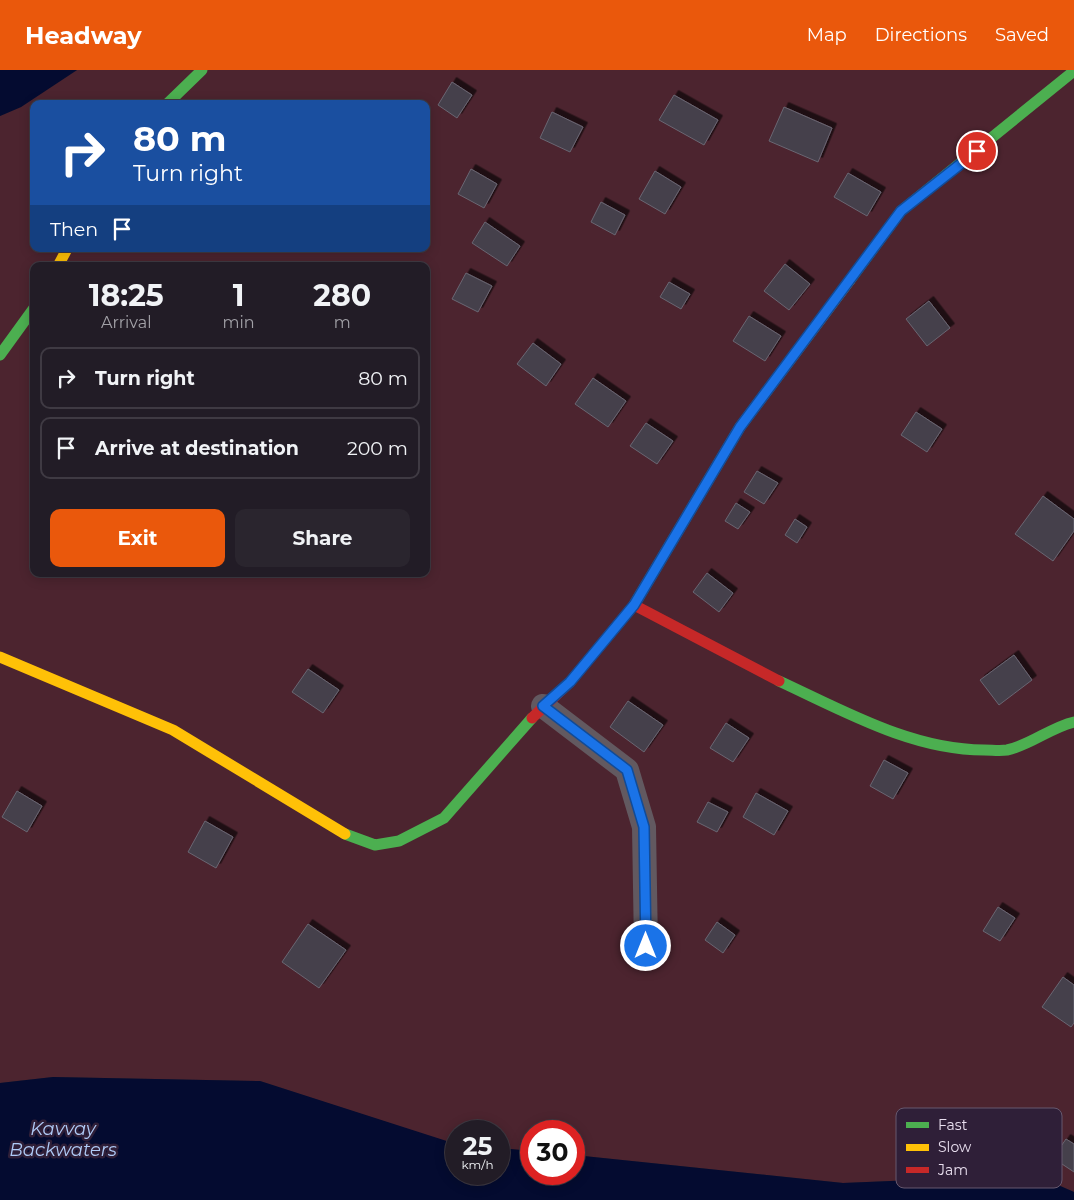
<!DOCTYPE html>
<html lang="en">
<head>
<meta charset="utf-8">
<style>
  body { margin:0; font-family:Montserrat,sans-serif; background:#2a252e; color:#f1f3f6; height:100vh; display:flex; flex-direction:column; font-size:19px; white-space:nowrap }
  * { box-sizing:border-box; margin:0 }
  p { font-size:16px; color:#a2a1a7 }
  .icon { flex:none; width:28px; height:28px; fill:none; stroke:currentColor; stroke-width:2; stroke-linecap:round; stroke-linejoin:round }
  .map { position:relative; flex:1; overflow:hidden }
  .details { position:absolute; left:30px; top:192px; width:400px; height:315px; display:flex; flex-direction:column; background:#221c26; border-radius:10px; box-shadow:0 2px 12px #0003,0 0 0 1px #3f3a43 }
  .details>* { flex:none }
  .hud { position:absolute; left:30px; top:30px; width:400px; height:152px; border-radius:10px; box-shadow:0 2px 12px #0003,0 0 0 1px #3f3a43; background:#1a4fa0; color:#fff; overflow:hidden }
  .speed { position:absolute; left:445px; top:1050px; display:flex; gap:10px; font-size:25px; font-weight:700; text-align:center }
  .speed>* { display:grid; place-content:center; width:65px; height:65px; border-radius:50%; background:#221c26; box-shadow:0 2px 12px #0003,0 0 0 1px #3f3a43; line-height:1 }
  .speed small { font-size:12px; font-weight:400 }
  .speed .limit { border:8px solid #d22; background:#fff; color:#111 }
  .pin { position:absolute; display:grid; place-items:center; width:42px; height:42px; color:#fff; margin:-21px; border:2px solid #fff; border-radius:50%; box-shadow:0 1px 5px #0007 }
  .me { position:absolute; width:55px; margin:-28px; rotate:0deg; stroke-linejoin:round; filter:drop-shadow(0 0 4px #0008) }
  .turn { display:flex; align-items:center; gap:18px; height:105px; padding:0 20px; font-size:22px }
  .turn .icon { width:65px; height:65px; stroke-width:2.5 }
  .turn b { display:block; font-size:35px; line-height:42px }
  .then { display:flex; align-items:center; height:48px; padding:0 20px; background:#0003; gap:10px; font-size:19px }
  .eta { display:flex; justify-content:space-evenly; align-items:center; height:85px; text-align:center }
  .eta b { font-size:30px; font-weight:700; line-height:35px }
  .primary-button { display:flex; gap:10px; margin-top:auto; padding:10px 20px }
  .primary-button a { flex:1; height:58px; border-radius:10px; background:#ea580c; color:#fff; font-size:20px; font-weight:700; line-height:58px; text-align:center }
  .primary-button a+a { background:#2a252e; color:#f1f3f6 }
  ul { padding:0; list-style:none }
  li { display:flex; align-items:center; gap:15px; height:62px; margin:0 10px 8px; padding:0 10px; border:2px solid #3f3a43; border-radius:10px }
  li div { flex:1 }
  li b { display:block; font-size:19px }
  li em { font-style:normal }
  header { display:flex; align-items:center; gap:30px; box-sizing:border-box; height:70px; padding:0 25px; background:#ea580c; color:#fff }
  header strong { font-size:24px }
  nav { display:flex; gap:28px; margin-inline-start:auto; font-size:18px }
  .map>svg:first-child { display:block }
  .green { fill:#4c242f; fill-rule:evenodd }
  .water { fill:#040b30 }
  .building { fill:#443f4b; stroke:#6a6672; filter:url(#shadow) }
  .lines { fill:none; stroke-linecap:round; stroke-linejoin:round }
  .street { stroke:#625960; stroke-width:24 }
  .fast { stroke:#4caf50; stroke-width:11 }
  .slow { stroke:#ffc107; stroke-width:11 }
  .jam { stroke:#c62828; stroke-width:11 }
  .route-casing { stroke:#114b97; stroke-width:12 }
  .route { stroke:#1a73e8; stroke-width:9 }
  .labels { text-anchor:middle; stroke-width:5; stroke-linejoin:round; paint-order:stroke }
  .water-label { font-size:18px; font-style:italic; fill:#afcaf6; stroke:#2f1f38 }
  .key { fill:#2f1f38; stroke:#67596f; stroke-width:1 }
  .key-label { font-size:14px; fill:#e9dfef }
</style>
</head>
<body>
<header>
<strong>Headway</strong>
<nav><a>Map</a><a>Directions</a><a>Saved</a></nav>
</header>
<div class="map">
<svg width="1074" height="1130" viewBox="0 0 1074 1130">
  <defs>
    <filter id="shadow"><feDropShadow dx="4.5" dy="-4.5" stdDeviation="0" flood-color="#0009"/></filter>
  </defs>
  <rect width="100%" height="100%" fill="#2e2532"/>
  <path class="green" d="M77,0H1074V1122L1035,1105L843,1113L574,1085V1061H531V1081L499,1078V1061H456V1074L450,1073L260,1011L53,1007L0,1013V46L21,37ZM34,34H426V179H34ZM34,196H426V504H34Z"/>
  <path class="water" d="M0,0H77L21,37L0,46Z
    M53,1007L260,1011L456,1074V1104H499V1078L531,1081V1104H574V1085L843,1113L1035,1105L1074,1122V1130H0V1013Z"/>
  <path class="building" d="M452,12L472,25L457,48L438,35Z
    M674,25L718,50L704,75L659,50Z
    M784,37L832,58L818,92L769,71Z
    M552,42L583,57L570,82L540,68Z
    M471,99L497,114L484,138L458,124Z
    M655,101L681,117L665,144L639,129Z
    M848,103L881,122L867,146L834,127Z
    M601,132L625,145L615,165L591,152Z
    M485,152L520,176L507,196L472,173Z
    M785,194L810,214L789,240L764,221Z
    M466,203L492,216L478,242L452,229Z
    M669,212L690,224L681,239L660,227Z
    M929,231L950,258L927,276L906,249Z
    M749,246L781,266L765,291L733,271Z
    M533,273L561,294L546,316L517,294Z
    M593,308L626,331L608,357L575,334Z
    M916,342L942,359L927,382L901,365Z
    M646,353L673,371L657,394L630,376Z
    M757,401L778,413L764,434L744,422Z
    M1043,426L1074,449V461L1053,491L1015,464Z
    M736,433L750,442L738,459L725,451Z
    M795,449L807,457L797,473L785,465Z
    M707,503L733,523L719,542L693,522Z
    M1014,585L1032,610L999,635L980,610Z
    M308,599L339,620L323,643L292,622Z
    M628,631L663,655L644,682L610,657Z
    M726,653L749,668L733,692L710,678Z
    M884,690L908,703L893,729L870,716Z
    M17,721L42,736L27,762L2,747Z
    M756,723L788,741L774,765L743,747Z
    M708,732L728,742L717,762L697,752Z
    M205,751L233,767L216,798L188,782Z
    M998,837L1015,848L1000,871L983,861Z
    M717,852L735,865L723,883L705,870Z
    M308,854L346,880L319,918L282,892Z
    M1063,907L1074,915V953L1071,957L1042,937Z
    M1066,1069L1074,1074V1102L1053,1088Z"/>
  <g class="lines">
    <path class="street" d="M543,636L627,700L644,757L646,877"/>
    <path class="fast" d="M167,34L202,0
      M850,210L901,141L1074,1
      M0,285L34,238
      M779,611C844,641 912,680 984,680C992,680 1000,681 1007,680C1031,675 1051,657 1074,652
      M345,764L375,775L399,771L444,748L532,648"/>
    <path class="slow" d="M58,196L67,179
      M634,535L740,357L850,210
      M0,587L173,660L345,764"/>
    <path class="jam" d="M532,648L570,612L634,535L779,611"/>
  </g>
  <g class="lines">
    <defs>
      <path id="route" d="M646,876L644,757L627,700L543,636L570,612L634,535L740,357L901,141L977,81"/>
    </defs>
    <use href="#route" class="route-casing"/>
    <use href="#route" class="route"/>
  </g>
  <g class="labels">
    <g class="water-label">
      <text x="63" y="1065">Kavvay<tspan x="63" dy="21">Backwaters</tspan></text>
    </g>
  </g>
  <rect x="896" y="1038" width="166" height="80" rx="8" class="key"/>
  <rect x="906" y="1052" width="23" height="6" fill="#4caf50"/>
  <rect x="906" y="1074" width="23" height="7" fill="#ffc107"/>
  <rect x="906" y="1097" width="23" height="6" fill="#c62828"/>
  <g class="key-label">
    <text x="938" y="1060">Fast</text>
    <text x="938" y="1082">Slow</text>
    <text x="938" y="1105">Jam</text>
  </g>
</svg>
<div class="speed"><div>25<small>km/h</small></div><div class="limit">30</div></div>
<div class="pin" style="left:977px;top:81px;background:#d93025"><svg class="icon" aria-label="arrive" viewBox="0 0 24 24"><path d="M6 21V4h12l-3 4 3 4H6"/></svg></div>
<svg class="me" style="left:646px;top:876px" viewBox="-20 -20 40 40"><circle r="17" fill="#1a73e8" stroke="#fff" stroke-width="3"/><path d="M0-11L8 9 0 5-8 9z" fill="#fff"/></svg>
<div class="hud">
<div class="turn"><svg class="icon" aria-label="right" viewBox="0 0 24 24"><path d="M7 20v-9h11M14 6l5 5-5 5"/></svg><div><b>80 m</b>Turn right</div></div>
<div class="then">Then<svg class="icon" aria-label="arrive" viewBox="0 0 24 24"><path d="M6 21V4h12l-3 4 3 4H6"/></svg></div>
</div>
<section class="details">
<div class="eta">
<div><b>18:25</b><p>Arrival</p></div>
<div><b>1</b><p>min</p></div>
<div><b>280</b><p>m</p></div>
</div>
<ul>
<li><svg class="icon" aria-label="right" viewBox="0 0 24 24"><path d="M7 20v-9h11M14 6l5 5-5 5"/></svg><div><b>Turn right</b></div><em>80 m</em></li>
<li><svg class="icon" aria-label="arrive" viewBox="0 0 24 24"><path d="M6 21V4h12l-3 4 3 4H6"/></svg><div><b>Arrive at destination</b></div><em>200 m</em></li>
</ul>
<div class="primary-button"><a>Exit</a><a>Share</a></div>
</section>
</div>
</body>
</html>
